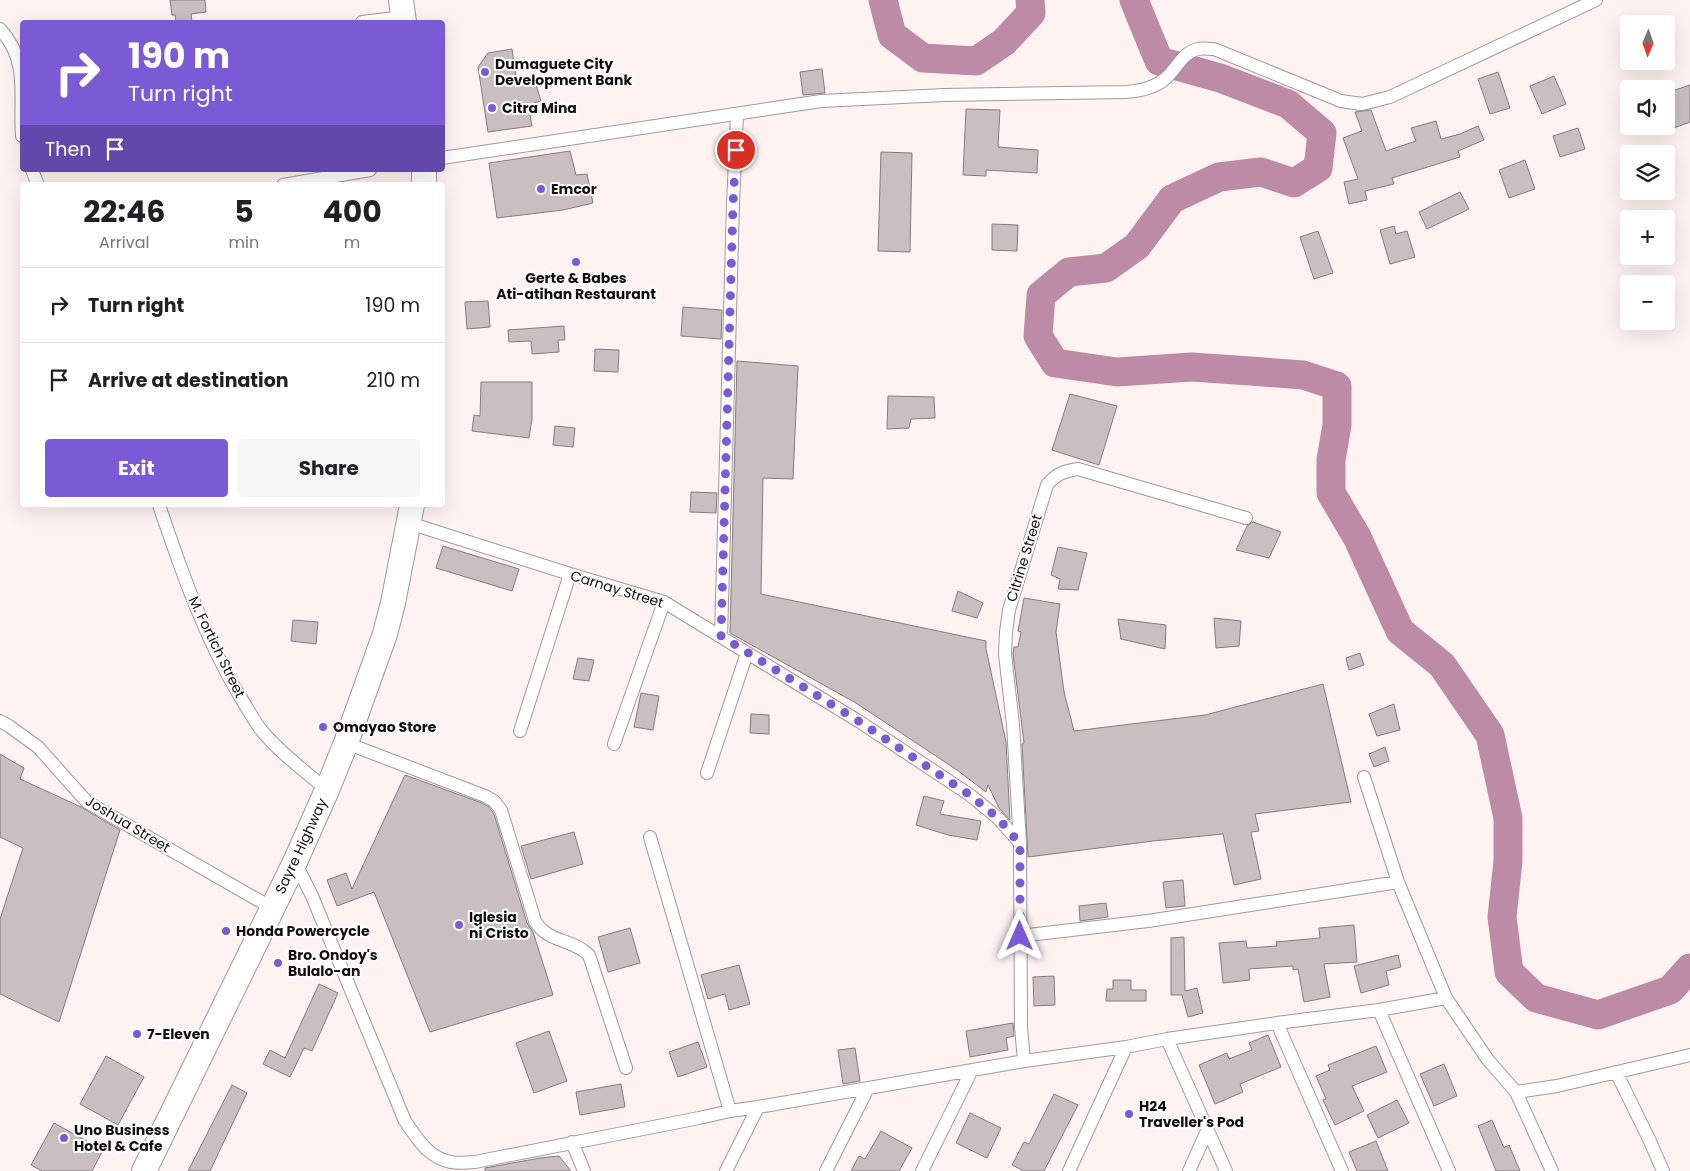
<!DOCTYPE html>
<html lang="en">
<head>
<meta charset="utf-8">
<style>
  body { margin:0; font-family:Poppins,sans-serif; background:#f6f6f6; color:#202124; height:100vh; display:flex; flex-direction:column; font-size:19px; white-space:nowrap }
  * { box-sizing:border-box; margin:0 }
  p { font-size:16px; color:#757577 }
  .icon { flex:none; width:28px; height:28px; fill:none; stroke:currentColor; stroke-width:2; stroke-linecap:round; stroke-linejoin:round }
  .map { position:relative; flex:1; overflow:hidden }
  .drawer { position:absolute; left:20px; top:182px; width:425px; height:325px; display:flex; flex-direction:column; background:#fff; border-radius:5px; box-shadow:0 5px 20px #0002 }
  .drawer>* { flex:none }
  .guide { position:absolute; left:20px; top:20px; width:425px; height:152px; border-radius:5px; box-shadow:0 5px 20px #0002; background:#7b5bd5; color:#fff; overflow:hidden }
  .needle { width:32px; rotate:182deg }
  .buttons { position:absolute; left:1620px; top:15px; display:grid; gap:10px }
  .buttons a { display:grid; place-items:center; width:55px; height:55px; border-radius:5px; background:#fff; box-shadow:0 5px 20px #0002; font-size:25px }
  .pin { position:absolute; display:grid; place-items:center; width:42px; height:42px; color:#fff; margin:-21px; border:2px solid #fff; border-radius:50%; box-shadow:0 1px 5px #0007 }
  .me { position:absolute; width:55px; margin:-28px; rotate:0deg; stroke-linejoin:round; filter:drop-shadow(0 0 4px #0008) }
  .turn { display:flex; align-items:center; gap:18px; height:105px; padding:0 25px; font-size:22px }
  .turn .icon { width:65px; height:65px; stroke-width:2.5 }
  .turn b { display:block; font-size:35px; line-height:42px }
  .then { display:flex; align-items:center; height:48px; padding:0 25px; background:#0003; gap:10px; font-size:19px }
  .eta { display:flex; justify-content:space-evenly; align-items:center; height:85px; text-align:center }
  .eta b { font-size:30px; font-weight:700; line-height:35px }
  .cta { display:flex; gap:10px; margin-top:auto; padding:10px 25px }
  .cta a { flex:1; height:58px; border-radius:5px; background:#7b5bd5; color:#fff; font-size:20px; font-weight:700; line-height:58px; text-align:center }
  .cta a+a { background:#f6f6f6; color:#202124 }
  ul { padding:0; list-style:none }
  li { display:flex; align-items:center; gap:15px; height:75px; padding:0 25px; border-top:1px solid #e0e0e0 }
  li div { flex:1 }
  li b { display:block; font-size:19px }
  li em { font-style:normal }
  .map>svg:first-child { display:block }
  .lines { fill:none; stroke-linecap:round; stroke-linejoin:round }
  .river { stroke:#bd8ba5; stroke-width:29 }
  .building { fill:#c9bec0; stroke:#867c7d }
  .street-casing { stroke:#a39897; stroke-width:14 }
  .highway-casing { stroke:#a39897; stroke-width:26 }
  .street { stroke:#fff; stroke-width:12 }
  .highway { stroke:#fff; stroke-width:24 }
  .route { stroke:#7b5bd5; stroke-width:9; stroke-dasharray:0 16.2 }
  .poi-dot { fill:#7b5bd5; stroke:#fff; stroke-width:2 }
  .labels { text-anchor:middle; stroke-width:4; stroke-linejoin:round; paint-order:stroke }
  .poi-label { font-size:14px; font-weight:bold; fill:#110d0d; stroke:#fff; text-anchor:start }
  .street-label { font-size:14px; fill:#110d0d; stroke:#fff }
</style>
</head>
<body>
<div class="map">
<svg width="1690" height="1171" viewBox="0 0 1690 1171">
  <rect width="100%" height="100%" fill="#fff3f2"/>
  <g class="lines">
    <path class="river" d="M883,0L892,35L923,58L976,61L1004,42L1031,13L1030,0
      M1134,0L1159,61L1220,78L1288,104L1322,133L1318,168L1294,183L1261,172L1219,177L1172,199L1137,246L1106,268L1069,272L1041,295L1038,336L1055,363L1117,372L1192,367L1250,371L1303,375L1337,386V425L1331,460V493L1357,537L1400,631L1442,665L1490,735L1508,818V861L1502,917L1509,972L1536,998L1598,1015L1670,990L1690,968"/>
  </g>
  <path class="building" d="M170,0H205L206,12L191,14L192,22H176L175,15H172Z
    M512,49L517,84L535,81L541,101L534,103L536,114L530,115L532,126L488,132L478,67L488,53Z
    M822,69L825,93L803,95L800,72Z
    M1498,72L1510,108L1490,114L1478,79Z
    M1554,76L1566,104L1542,114L1530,86Z
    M1690,85V122L1671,129L1666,116V93Z
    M966,109L1000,110L998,147L1038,150L1037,173L986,170V176L963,175Z
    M1371,110L1386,151L1416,141L1411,128L1436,121L1441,139L1460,134L1478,126L1484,140L1458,151L1460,157L1392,178L1394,184L1365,191L1367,200L1349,204L1344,182L1358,179L1343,138L1362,131L1355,112Z
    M1578,128L1585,149L1560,157L1553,136Z
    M570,151L576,175L587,174L593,203L563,210L497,218L489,163Z
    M881,152L912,153L910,252L878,251Z
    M1525,160L1535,189L1509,198L1499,170Z
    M1460,192L1469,209L1427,229L1419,212Z
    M992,224L1018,225L1017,251L992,250Z
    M1394,226L1396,234L1407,231L1415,257L1390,264L1380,230Z
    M1318,231L1333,273L1314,279L1300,237Z
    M488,301L490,327L467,329L465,302Z
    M683,307L722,310L721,339L681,336Z
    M564,326L565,340H558L559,352L532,354L531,341L509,342L508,330Z
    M595,349L619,350L618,372L594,371Z
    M737,361L798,366L793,479L763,478L761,594L986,641V649L1006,742L1010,820L999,808L988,785L986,792L957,770L856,703L730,633Z
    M481,382H532V419L529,438L472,431L474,415L480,416Z
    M1070,394L1117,406L1099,465L1052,450Z
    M888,396L934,397L935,418L911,419L909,428L887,429Z
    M555,426L575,428L573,447L553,445Z
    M691,492L717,493L716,513L690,512Z
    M1253,522L1281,532L1269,558L1236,550L1247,526Z
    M443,546L519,569L512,591L436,568Z
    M1058,547L1087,553L1078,590L1058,589L1060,579L1051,575Z
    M958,591L983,603L977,618L952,611Z
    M1024,598L1060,604L1056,632L1064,692L1074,731L1205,715L1323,684L1351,802L1255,814L1259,831L1251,832L1261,879L1234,885L1223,834L1153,841L1028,857L1022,744L1024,743L1013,654L1014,647H1018L1021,632L1018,631Z
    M1214,618L1241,621L1239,646L1216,648Z
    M1118,619L1166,625L1165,649L1121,639Z
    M293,620L318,622L316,644L291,641Z
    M1360,653L1364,665L1349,670L1346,658Z
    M578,658L594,660L589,681L573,679Z
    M641,693L659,696L653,730L634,727Z
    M1394,704L1400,730L1377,736L1369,714Z
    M751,714L769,715V734L750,733Z
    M1385,747L1389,761L1374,767L1369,754Z
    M0,754L24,768L20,779L81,807L120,830L59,1022L0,994V919L23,848L0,837Z
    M405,775L482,803L489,807L494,814L527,923L533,932L553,995L430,1032L374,892L337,906L327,880L346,873L352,889Z
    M924,796L944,801L940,814L981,821L977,840L948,835L916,825Z
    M574,832L583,864L531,879L521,846Z
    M1183,880L1185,906L1166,908L1163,882Z
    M1106,903L1108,917L1080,921L1079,906Z
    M1354,925L1357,962L1324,964L1330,997L1304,1002L1298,969L1293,970V966L1249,969L1250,980L1223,983L1219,943L1246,941L1247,948L1277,946L1276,942L1320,938L1319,928Z
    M630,928L640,963L608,972L598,937Z
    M1184,937L1185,991L1197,988L1203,1013L1188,1017L1182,995H1171V938Z
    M1398,955L1401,967L1386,971L1389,985L1361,993L1354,966Z
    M739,965L750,1004L729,1010L725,994L708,999L701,975Z
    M1054,976L1055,1005L1034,1006L1033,977Z
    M1113,980H1131V990H1146V1001H1106L1107,989H1113Z
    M319,984L338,993L312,1051L304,1048L290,1077L263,1064L270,1050L285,1058Z
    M1013,1023L1014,1036L1006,1038L1008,1050L970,1057L966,1031Z
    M549,1031L567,1081L534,1093L516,1043Z
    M1268,1035L1281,1067L1240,1084L1243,1092L1215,1104L1199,1065L1227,1053L1229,1059L1252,1050L1249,1043Z
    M698,1042L707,1067L678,1077L669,1052Z
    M1376,1046L1387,1072L1352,1086L1364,1111L1335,1125L1323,1100L1326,1099L1316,1076L1330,1070L1328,1065Z
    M855,1048L860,1081L843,1084L838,1050Z
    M106,1056L144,1077L118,1125L80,1104Z
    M1444,1064L1457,1096L1434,1106L1420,1074Z
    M621,1084L625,1107L580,1115L576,1092Z
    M232,1085L247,1093L210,1171H188Z
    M1054,1094L1078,1105L1044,1171H1024L1012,1165L1024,1142L1029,1144Z
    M1397,1100L1409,1123L1378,1138L1367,1115Z
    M970,1113L1001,1128L987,1158L956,1143Z
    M1492,1120L1504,1148L1509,1145L1520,1171H1496L1478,1126Z
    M54,1123L103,1150L92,1171H42L31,1165Z
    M881,1131L912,1148L899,1171H851L859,1156L865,1159Z
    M1376,1141L1388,1171H1357L1349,1152Z
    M559,1156L571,1171H485V1168L540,1158Z"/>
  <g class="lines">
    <defs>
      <path id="street" d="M362,22L404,17
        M0,29C30,62 19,95 22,136
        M442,158L821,101L944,95L1126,92C1140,91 1155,88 1166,78C1177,68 1183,52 1198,49C1203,48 1209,49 1214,49L1341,101L1362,104L1390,97L1596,0
        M32,170L38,185
        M283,185L370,170
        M159,505C181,570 204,636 239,695C247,707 253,720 262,731C280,753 305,771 327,790
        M409,523L570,574L664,602L860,722L970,795L998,818L1020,843L1021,1027L1024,1061
        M721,637L733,204L737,115
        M0,721L9,726L38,747L87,802L272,908
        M520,731L570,574
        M346,743L485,796L494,801L501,810L535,921C548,943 571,938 589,955L626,1068
        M614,744L664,602
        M707,773L747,653
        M1364,777L1398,882
        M650,837L730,1111
        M1020,843L1013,725L1005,654L1006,632L1009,610L1047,485C1056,474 1064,471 1078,469L1246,518
        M295,862L312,896L405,1121C417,1138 428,1158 451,1162C459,1164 468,1162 475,1162L699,1118L730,1111L758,1107L1024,1061L1126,1047L1167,1039L1277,1023L1379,1010L1446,998L1488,1060L1516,1092L1557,1086L1690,1055
        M1020,936L1148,921L1398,882L1446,998
        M1379,1010L1449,1171
        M1277,1023L1342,1171
        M1167,1039L1226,1171
        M1616,1072L1649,1139L1663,1171
        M1516,1092L1552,1171
        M572,1142L584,1171
        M726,1171L758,1107
        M826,1171L868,1088
        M922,1171L972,1070
        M1069,1171L1126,1047
        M1189,1171L1207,1131"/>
      <path id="highway" d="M401,0L404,22
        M424,170V185
        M144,1171L295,862L327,790L346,743L385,634L393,603L412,505"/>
    </defs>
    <use href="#street" class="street-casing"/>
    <use href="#highway" class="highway-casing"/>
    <use href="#street" class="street"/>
    <use href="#highway" class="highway"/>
  </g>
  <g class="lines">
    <path class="route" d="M736,150L733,204L721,636L860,722L970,795L998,818L1020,844V936"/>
  </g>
  <g class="poi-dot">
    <circle cx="485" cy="72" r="5"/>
    <circle cx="492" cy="108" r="5"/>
    <circle cx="541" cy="189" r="5"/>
    <circle cx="576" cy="262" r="5"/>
    <circle cx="323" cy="727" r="5"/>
    <circle cx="459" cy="925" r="5"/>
    <circle cx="226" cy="931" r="5"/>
    <circle cx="278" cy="963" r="5"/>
    <circle cx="137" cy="1034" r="5"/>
    <circle cx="1129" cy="1114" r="5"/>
    <circle cx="64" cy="1138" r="5"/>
  </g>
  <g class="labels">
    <g class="poi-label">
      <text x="495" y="69">Dumaguete City<tspan x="495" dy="16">Development Bank</tspan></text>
      <text x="502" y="113">Citra Mina</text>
      <text x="551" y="194">Emcor</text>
      <text x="576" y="283" text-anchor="middle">Gerte &amp; Babes<tspan x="576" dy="16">Ati-atihan Restaurant</tspan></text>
      <text x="333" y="732">Omayao Store</text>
      <text x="469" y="922">Iglesia<tspan x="469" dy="16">ni Cristo</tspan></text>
      <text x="236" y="936">Honda Powercycle</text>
      <text x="288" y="960">Bro. Ondoy's<tspan x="288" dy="16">Bulalo-an</tspan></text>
      <text x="147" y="1039">7-Eleven</text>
      <text x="1139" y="1111">H24<tspan x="1139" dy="16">Traveller's Pod</tspan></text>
      <text x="74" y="1135">Uno Business<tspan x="74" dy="16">Hotel &amp; Cafe</tspan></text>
    </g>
    <g class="street-label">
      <text transform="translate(1024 558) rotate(-73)" y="5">Citrine Street</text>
      <text transform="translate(617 589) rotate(17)" y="5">Carnay Street</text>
      <text transform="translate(217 647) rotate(64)" y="5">M. Fortich Street</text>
      <text transform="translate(128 824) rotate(31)" y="5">Joshua Street</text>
      <text transform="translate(301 846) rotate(-65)" y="5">Sayre Highway</text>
    </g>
  </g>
</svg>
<div class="buttons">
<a><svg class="needle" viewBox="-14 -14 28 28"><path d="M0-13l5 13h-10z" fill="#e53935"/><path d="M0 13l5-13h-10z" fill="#757577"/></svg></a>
<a><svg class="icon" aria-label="sound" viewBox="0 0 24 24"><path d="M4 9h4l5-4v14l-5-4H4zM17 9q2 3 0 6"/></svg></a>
<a><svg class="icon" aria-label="layers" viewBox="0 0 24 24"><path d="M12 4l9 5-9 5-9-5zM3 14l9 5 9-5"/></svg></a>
<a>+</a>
<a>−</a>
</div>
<div class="pin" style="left:736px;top:150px;background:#d93025"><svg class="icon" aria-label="arrive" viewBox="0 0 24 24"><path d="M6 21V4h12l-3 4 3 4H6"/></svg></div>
<svg class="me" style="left:1020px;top:936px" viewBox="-20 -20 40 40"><path d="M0-17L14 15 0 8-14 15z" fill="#7b5bd5" stroke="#fff" stroke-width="4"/></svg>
<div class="guide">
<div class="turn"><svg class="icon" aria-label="right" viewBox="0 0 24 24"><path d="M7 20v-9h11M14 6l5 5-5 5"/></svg><div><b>190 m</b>Turn right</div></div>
<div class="then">Then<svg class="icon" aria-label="arrive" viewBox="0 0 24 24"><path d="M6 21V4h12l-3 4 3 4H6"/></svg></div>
</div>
<section class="drawer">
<div class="eta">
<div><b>22:46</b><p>Arrival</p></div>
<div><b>5</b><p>min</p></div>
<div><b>400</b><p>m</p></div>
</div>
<ul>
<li><svg class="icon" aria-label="right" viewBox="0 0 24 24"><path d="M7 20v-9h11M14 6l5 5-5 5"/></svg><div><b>Turn right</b></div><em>190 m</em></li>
<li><svg class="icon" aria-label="arrive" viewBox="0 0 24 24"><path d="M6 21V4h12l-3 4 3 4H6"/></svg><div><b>Arrive at destination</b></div><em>210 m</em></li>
</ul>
<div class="cta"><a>Exit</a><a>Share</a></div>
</section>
</div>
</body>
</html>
